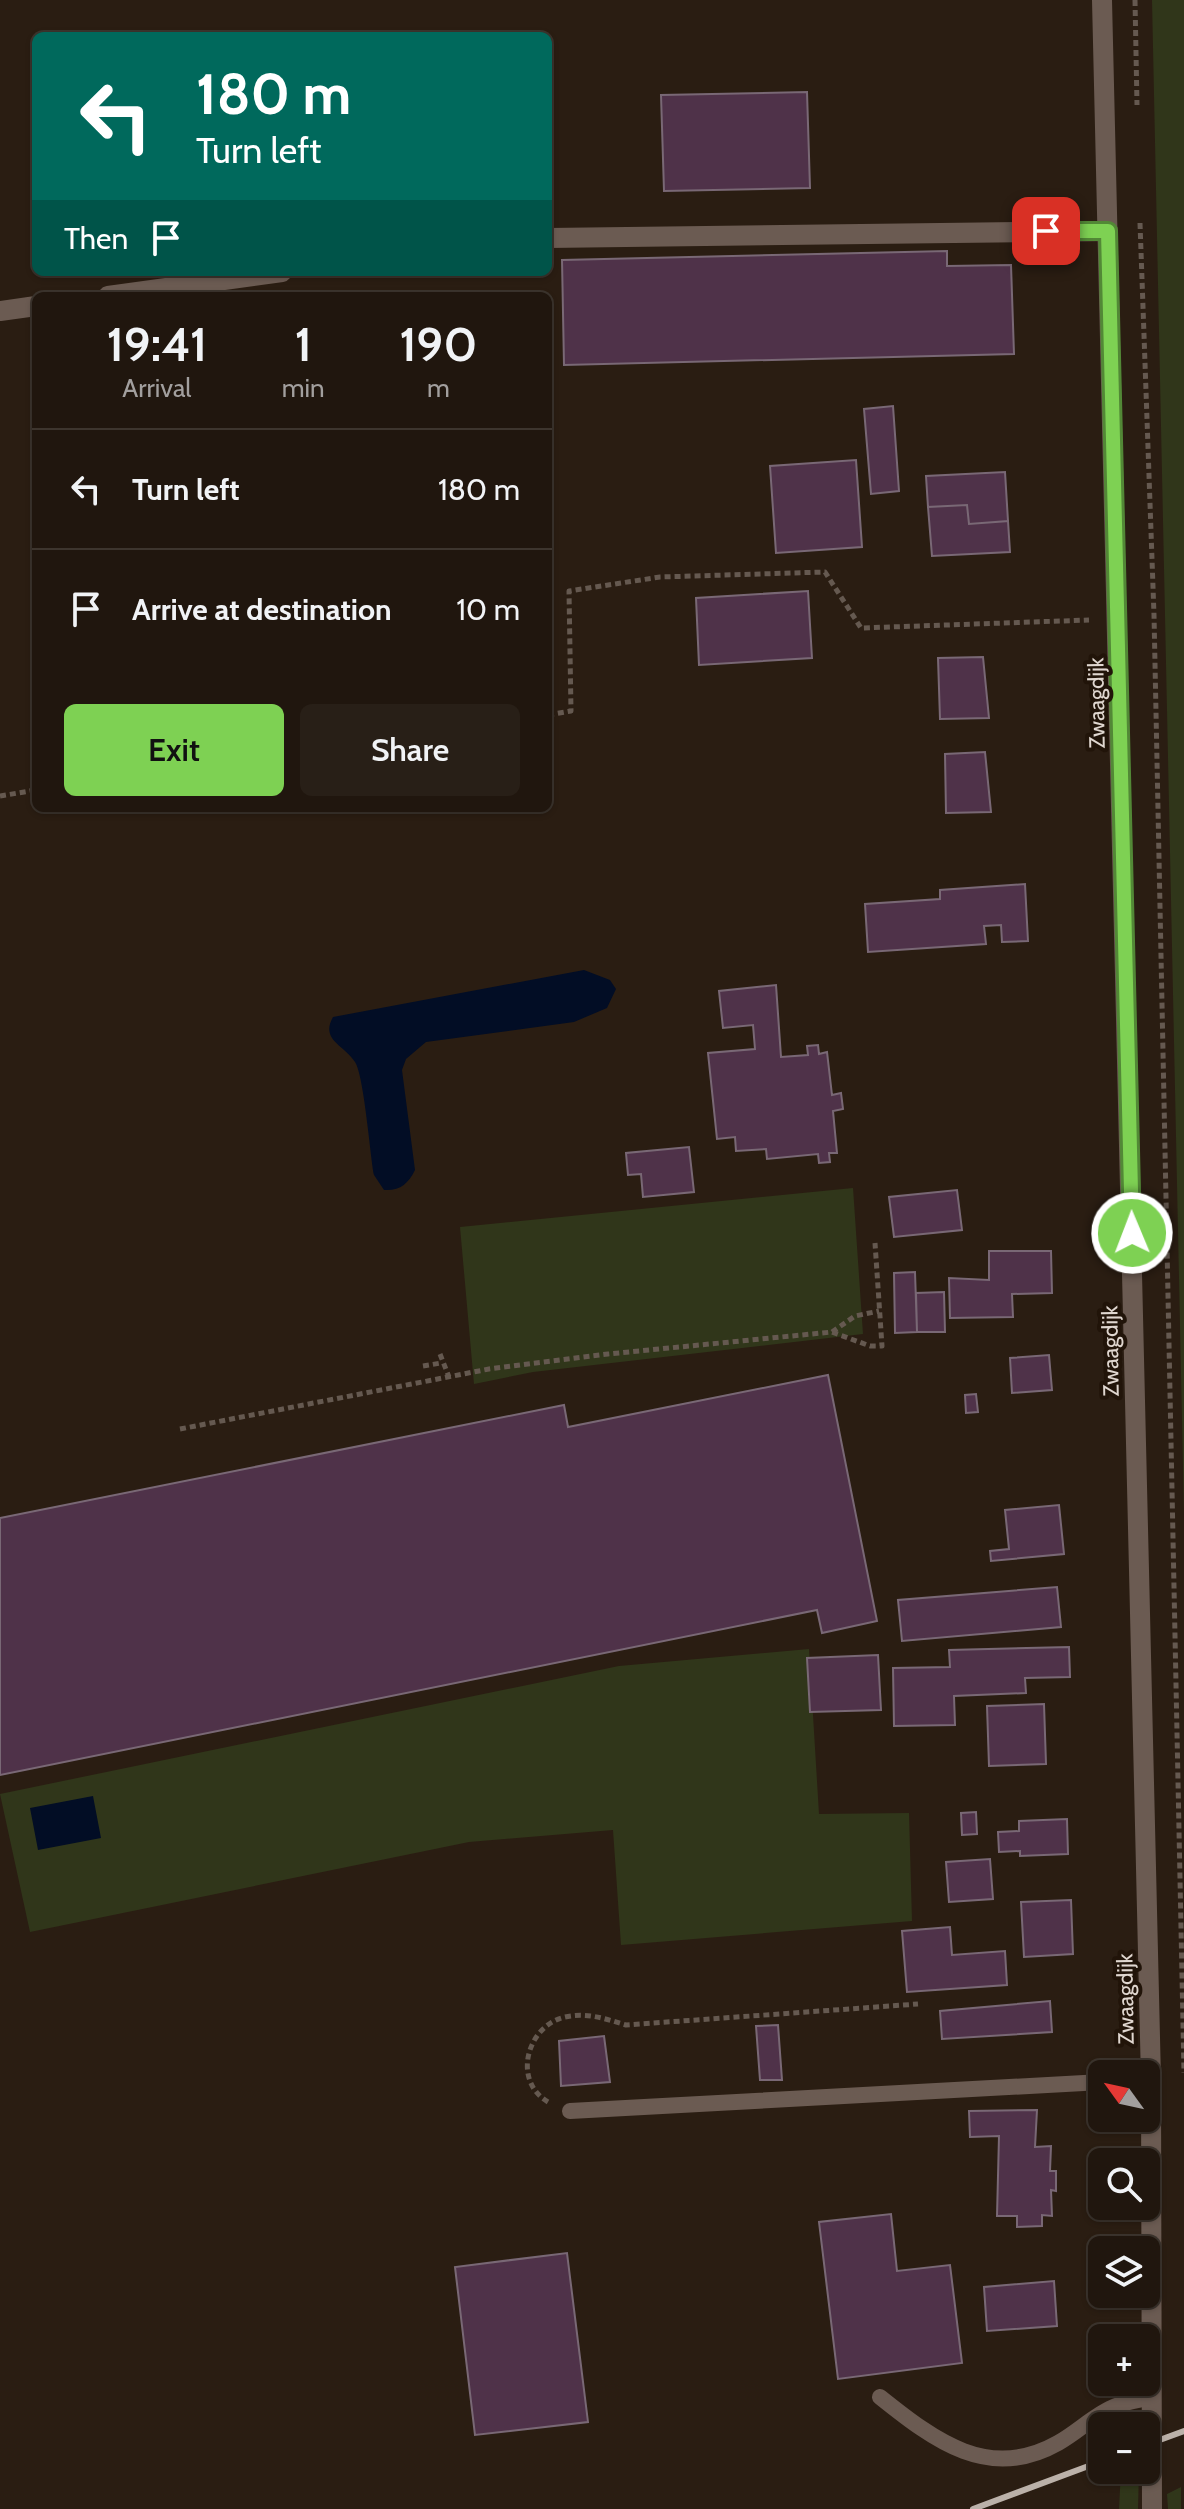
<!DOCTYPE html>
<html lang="en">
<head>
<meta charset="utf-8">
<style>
  body { margin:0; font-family:Cabin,sans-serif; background:#281f17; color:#f1f3f6; height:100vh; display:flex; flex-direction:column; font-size:30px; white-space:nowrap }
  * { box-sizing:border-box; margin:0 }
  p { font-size:26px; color:#a29f9e }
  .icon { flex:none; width:44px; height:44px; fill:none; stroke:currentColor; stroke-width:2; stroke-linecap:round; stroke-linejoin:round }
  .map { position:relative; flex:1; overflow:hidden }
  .side { position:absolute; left:32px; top:292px; width:520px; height:520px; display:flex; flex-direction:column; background:#20160e; border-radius:12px; box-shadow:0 2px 6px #0004,0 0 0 2px #3d352e }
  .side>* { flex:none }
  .top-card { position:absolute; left:32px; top:32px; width:520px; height:244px; border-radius:12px; box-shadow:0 2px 6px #0004,0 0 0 2px #3d352e; background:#00695c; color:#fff; overflow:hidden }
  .needle { width:52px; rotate:303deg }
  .controls { position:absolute; left:1088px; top:2060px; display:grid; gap:16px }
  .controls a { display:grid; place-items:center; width:72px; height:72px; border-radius:12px; background:#20160e; box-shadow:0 2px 6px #0004,0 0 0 2px #3d352e; font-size:40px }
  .pin { position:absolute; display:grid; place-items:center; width:68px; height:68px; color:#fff; margin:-34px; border-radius:16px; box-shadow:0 4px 12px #0006 }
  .me { position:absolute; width:88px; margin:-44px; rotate:359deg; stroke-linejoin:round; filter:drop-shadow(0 0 6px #0008) }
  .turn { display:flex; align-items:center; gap:28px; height:168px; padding:0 32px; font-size:36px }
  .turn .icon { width:104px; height:104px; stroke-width:2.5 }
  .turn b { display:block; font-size:56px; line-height:68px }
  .then { display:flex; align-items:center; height:76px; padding:0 32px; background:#0003; gap:16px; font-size:30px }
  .eta { display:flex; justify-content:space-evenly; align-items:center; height:136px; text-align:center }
  .eta b { font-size:48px; font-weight:600; line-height:56px }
  .button { display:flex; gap:16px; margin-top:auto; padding:16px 32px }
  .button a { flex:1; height:92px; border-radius:12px; background:#7ed153; color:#111; font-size:32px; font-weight:600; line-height:92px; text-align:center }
  .button a+a { background:#281f17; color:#f1f3f6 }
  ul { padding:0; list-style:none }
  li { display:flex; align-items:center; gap:24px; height:120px; padding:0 32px; border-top:2px solid #3d352e }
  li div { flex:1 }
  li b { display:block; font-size:30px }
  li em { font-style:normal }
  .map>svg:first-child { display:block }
  .green { fill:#30361a }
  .water { fill:#020d25 }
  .building { fill:#4f3249; stroke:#796875; stroke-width:2 }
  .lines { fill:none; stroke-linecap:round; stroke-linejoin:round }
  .path { stroke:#655950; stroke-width:5; stroke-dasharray:6 4; stroke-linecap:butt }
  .service { stroke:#6b5b52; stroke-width:16 }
  .minor { stroke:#6b5b52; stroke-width:20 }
  .tertiary { stroke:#6b5b52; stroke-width:20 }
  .rail { stroke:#bbb1a9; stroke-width:6 }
  .route-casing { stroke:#528836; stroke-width:20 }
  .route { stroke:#7ed153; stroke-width:14 }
  .labels { text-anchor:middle; stroke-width:8; stroke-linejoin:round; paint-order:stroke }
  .street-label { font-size:22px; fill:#e0d7d0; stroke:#211409 }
</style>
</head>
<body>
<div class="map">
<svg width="1184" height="2509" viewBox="0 0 1184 2509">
  <rect width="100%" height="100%" fill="#2a1d12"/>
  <path class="green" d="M1152,0H1184V1515Z
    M853,1188L863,1334L533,1372L474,1384L460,1227Z
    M809,1649L819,1814L909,1813L912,1921L621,1945L613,1830L469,1842L30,1932L0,1794L619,1666Z
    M1121,2470H1139L1138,2509H1119Z
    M1181,2487V2509H1168L1167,2494Z"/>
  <path class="water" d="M584,970L610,980L616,989L607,1008L574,1022L426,1042L406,1059L402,1070L415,1170C408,1184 400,1191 384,1190L374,1175C370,1153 364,1076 355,1062C344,1045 320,1040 333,1017Z
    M93,1796L101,1838L38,1850L30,1808Z"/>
  <path class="building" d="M807,92L810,188L664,191L661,95Z
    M947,251V266L1011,265L1014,354L564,365L562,260Z
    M893,406L899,491L871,494L864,409Z
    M856,460L862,547L776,553L770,466Z
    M1005,472L1008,521L969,524L967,505L928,507L926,476Z
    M967,505L969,524L1008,521L1010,552L932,556L928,507Z
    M808,591L812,658L699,665L696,598Z
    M983,657L989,718L940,719L938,658Z
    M985,752L991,812L946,813L945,754Z
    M1025,884L1028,941L1002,942L1001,925L984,926L986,944L868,952L865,904L940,899V890Z
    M776,985L781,1057L808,1055L807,1046L818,1045L819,1054L827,1052L832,1095L841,1093L843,1109L833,1111L837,1153H829L830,1162L819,1163L818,1154L767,1159L766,1149L736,1151L735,1137L717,1139L708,1053L755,1049L753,1025L723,1028L719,991Z
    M689,1147L694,1192L643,1197L641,1174L628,1175L626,1153Z
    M957,1190L962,1230L894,1237L889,1197Z
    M989,1251H1051L1052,1293L1012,1294L1013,1317L950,1318L949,1278L989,1280Z
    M915,1272L917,1332L895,1333L894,1273Z
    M944,1292L945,1332H917L916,1293Z
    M1049,1355L1052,1390L1012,1393L1010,1358Z
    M828,1375L877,1621L822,1633L817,1610L0,1775V1518L564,1405L568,1427Z
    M976,1394L978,1412L966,1413L965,1395Z
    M1059,1505L1064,1554L991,1561L990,1551L1009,1549L1005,1510Z
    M1057,1587L1061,1627L902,1641L898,1600Z
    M1069,1647L1070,1677L1025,1678L1026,1693L954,1696L955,1725L894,1726L893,1668L950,1667L949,1650Z
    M878,1655L881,1710L810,1712L807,1658Z
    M1044,1704L1046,1764L989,1766L987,1706Z
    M976,1812L977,1834L962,1835L961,1813Z
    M1067,1819L1068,1854L1020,1856V1851L999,1852L998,1832L1019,1831V1821Z
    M990,1859L993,1899L949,1902L946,1862Z
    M1071,1900L1073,1954L1024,1957L1021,1902Z
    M950,1927L952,1955L1005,1951L1007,1985L907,1992L902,1931Z
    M1050,2001L1052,2032L942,2039L940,2011Z
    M778,2025L782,2080H760L756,2026Z
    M604,2036L610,2082L561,2086L559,2041Z
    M1037,2110L1035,2147L1051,2146L1050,2171H1056V2191L1051,2190L1052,2216L1042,2215V2226L1017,2227V2216H997L999,2136L970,2137L969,2111Z
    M891,2214L897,2271L950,2265L962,2363L838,2379L819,2222Z
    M567,2253L588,2422L475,2435L455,2267Z
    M1054,2281L1057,2326L987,2331L984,2287Z"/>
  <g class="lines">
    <path class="path" d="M1135,0L1137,105
      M1140,223L1154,615L1184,2073
      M548,715L571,711L569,591L660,577L825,572L861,628L1089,620
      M0,796L36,790
      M832,1332L855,1316L879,1311
      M440,1354L449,1377
      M423,1366L441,1363
      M180,1429L489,1369L608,1354L832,1332L870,1346H882L875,1243
      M548,2102C511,2080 528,2025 565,2017C587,2012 606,2019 626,2025L918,2004"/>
    <path class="service" d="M570,2111L1102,2082
      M880,2397C935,2441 989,2482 1058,2443C1078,2432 1095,2414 1116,2406C1127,2401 1140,2400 1152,2397"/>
    <path class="minor" d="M548,238L1108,231
      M108,296L282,272
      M0,311L36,306"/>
    <path class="tertiary" d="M1102,0L1151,2080L1152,2509"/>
    <path class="rail" d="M1146,2445L1184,2431
      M973,2509L1102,2461"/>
  </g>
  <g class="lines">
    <defs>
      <path id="route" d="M1046,231H1108L1132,1233"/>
    </defs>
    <use href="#route" class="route-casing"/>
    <use href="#route" class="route"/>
  </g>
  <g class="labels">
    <g class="street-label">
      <text transform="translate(1096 703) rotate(-91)" y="8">Zwaagdijk</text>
      <text transform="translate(1110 1351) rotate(-91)" y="8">Zwaagdijk</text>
      <text transform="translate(1125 1999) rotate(-91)" y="8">Zwaagdijk</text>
    </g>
  </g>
</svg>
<div class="controls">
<a><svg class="needle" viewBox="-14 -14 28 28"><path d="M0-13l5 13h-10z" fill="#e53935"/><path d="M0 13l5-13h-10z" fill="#a29f9e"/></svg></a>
<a><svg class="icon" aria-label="search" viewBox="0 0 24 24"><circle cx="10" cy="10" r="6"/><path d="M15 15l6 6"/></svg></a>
<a><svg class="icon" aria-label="layers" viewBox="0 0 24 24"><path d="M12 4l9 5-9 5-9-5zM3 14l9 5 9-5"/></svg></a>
<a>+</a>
<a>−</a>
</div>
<div class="pin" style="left:1046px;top:231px;background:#d93025"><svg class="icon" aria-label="arrive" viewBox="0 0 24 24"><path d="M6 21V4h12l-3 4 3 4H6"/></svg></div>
<svg class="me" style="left:1132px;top:1233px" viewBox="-20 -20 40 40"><circle r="17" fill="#7ed153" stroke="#fff" stroke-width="3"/><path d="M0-11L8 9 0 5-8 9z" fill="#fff"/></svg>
<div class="top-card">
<div class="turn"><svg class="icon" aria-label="left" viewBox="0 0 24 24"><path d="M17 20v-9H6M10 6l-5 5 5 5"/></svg><div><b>180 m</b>Turn left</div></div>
<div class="then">Then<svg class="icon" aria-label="arrive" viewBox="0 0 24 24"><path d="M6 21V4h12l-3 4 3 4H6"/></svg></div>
</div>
<section class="side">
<div class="eta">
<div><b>19:41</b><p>Arrival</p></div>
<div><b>1</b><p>min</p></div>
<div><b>190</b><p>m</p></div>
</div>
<ul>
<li><svg class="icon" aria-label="left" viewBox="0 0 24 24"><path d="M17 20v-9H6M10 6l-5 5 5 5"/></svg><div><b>Turn left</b></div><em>180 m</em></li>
<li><svg class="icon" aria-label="arrive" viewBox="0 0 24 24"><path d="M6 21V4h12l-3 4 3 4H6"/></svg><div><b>Arrive at destination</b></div><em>10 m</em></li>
</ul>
<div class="button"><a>Exit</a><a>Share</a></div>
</section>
</div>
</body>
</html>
